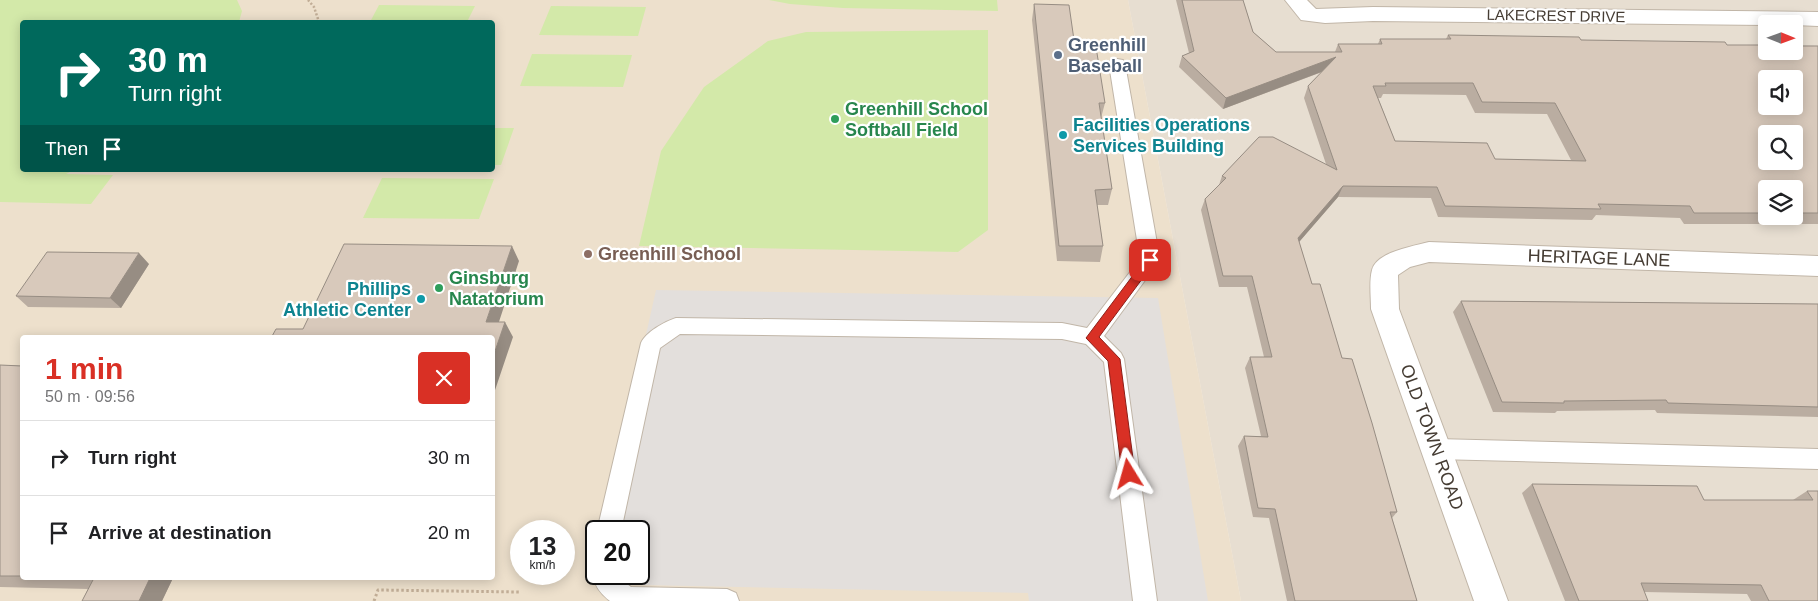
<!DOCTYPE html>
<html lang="en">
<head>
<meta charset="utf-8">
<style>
  body { margin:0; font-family:Arial,sans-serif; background:#f6f6f6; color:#202124; height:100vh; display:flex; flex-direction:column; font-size:19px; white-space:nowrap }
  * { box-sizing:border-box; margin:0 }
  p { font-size:16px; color:#757577 }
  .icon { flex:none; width:28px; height:28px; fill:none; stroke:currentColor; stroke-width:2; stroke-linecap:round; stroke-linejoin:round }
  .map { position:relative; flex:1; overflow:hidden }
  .panel { position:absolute; left:20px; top:335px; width:475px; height:245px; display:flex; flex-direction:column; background:#fff; border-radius:5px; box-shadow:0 2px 12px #0003 }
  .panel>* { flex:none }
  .guide { position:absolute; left:20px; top:20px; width:475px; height:152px; border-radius:5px; box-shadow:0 2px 12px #0003; background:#00695c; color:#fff; overflow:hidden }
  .needle { width:32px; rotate:91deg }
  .fabs { position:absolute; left:1758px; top:15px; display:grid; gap:10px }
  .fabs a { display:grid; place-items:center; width:45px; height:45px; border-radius:5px; background:#fff; box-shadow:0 2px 12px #0003; font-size:25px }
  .speed { position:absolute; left:510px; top:520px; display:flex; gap:10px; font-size:25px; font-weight:700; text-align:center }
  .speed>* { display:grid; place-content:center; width:65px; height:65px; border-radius:50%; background:#fff; box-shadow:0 2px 12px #0003; line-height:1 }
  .speed small { font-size:12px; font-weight:400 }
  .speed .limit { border:2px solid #111; border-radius:8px; background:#fff; color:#111 }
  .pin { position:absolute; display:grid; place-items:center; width:42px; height:42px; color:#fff; margin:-21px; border-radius:10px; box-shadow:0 2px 8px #0006 }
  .me { position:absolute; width:55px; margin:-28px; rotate:352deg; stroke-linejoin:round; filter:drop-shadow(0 0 4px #0008) }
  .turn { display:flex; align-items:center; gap:18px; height:105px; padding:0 25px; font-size:22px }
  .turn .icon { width:65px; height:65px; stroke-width:2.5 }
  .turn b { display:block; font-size:35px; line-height:42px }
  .then { display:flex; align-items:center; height:48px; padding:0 25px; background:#0003; gap:10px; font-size:19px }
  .round { display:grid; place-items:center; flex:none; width:52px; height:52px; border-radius:5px; background:#f6f6f6 }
  .summary { display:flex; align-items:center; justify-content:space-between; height:85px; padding:0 25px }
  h1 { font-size:30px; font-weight:600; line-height:38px; color:#d93025 }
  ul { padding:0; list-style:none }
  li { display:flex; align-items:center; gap:15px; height:75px; padding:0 25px; border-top:1px solid #e0e0e0 }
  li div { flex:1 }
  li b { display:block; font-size:19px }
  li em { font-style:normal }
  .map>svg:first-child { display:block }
  .residential { fill:#e7ded1; fill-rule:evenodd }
  .education { fill:#ede0cc; fill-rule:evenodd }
  .green { fill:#d3e9a9 }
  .parking { fill:#e3dfdc }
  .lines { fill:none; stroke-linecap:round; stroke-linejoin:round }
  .service-casing { stroke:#c1b6a8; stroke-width:2 }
  .minor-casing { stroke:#c1b6a8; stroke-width:2 }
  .path-far1 { stroke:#c1ad96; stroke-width:2.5; stroke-dasharray:2 2; stroke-linecap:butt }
  .path { stroke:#c1ad96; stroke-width:3; stroke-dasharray:2.5 2.5; stroke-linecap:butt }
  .service { fill:#fff; fill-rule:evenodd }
  .minor { fill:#fff; fill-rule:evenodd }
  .wall { fill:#baada1; fill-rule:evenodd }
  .shaded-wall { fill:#978d83 }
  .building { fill:#d8c9bb; stroke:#978d83; fill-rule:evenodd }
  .route { fill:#d93025; stroke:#8d1f18 }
  .service-dot { fill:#5c6f8a; stroke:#fff; stroke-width:2 }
  .leisure-dot { fill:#2e9e5b; stroke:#fff; stroke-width:2 }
  .culture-dot { fill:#0f9aa8; stroke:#fff; stroke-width:2 }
  .education-dot { fill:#8d6e63; stroke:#fff; stroke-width:2 }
  .labels { text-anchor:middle; stroke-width:4.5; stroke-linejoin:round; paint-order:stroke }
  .far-street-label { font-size:15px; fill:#453c33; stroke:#fff }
  .service-label { font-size:18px; font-weight:bold; fill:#4e5e75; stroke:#fff; text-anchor:start }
  .leisure-label { font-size:18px; font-weight:bold; fill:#27864d; stroke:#fff; text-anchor:start }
  .culture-label { font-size:18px; font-weight:bold; fill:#0d838f; stroke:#fff; text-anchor:start }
  .education-label { font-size:18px; font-weight:bold; fill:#785e54; stroke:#fff; text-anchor:start }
  .street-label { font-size:18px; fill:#453c33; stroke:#fff }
</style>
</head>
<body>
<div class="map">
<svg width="1818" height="601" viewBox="0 0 1818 601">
  <rect width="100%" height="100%" fill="#f3ece3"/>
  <path class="residential" d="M1128,0H1818V601H1241ZM1766,24H1794V51H1766ZM1766,79H1794V106H1766ZM1766,134H1794V161H1766ZM1766,189H1794V216H1766Z"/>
  <path class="education" d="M0,0H1128L1241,601H0ZM22,22H492V170H22ZM22,338H492V578H22ZM521,531H564V574H521ZM596,531H639V574H596Z"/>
  <path class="green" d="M0,0H237L242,11L239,22H22V170H74L66,174L113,175L91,204L0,202Z
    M769,0H997L998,11L843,8L790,4Z
    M379,5L475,6L467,22H370Z
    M551,6L646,7L638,36L539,35Z
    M988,30V230L958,252L639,246L661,151L704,87L768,41L806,32Z
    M532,54L632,55L623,87L520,86Z
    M493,128H514L501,165H493Z
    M382,178L494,179L479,219L363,218Z"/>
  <path class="parking" d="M656,290L1158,298L1208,601H1029L1028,593L590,584L596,555V574H639V531H602Z"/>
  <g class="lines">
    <defs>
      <path id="service" d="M1117,59L1123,60L1125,64L1160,260L1104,336L1121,353L1124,359L1157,601H1133L1104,362L1086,344L1062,339L680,334L660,348L621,531H597L641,343C646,332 664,322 676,318L1062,323L1087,328L1140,259L1109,64L1111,60Z
        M1436,439L1818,449V469L1436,459L1428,456L1425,449L1428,442Z
        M596,569V574H618L619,578L631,587L727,589L736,593L739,601H610C600,593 590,582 596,569Z"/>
      <path id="minor" d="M1285,0H1307L1316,9L1373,7L1818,12V26L1794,25V24L1766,25L1373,21L1325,23L1301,20Z
        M1429,242L1818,256V276L1429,262L1410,267L1398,275L1399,309L1508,601H1474L1371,309C1371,297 1369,281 1372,270C1376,252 1414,246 1429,242Z"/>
    </defs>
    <use href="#service" class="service-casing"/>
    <use href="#minor" class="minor-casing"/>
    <path class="path-far1" d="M308,0L314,7L319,22"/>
    <path class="path" d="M374,601L378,590L519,592"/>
    <use href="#service" class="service"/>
    <use href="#minor" class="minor"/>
  </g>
  <path class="wall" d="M1176,0H1243L1253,32L1276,52H1335L1338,44H1378L1380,39H1446L1448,35L1727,45L1818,46V224H1684L1680,218L1596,215L1592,220L1438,217L1431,198L1338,197L1299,242L1312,284L1342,358L1397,512L1392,518L1417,601H1287L1269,518L1253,517L1238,446L1244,436H1261L1245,368L1250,357H1264L1247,287H1219L1201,210L1205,199L1219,185L1222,176L1326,164L1304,98L1308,86L1322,72L1223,109L1179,67L1182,56L1189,53ZM1383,94L1466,95L1475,113L1547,114L1571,160L1495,159L1395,141L1378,98H1381ZM1766,189H1794V216H1766Z
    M1034,4L1075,47L1105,103L1101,118L1112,189L1108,205H1097L1103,246L1100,262L1057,261L1032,20Z
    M149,264L121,308L28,307L16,296Z
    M1461,301L1818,304V417L1657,413L1655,410L1557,411L1555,413L1493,412L1453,312Z
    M0,365L22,366V578H173L162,601H82L88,589L0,587Z
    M1532,484L1704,500H1793L1807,491H1818V601H1751L1747,594L1644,592L1648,601H1565L1522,493Z
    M327,578H435L434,580Z"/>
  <path class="shaded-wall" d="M1336,57L1332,68L1223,109L1226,98Z
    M1343,186L1338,197L1293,249L1298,238Z
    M512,246L519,261L494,337L486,322Z
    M139,253L149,264L121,308L110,298Z
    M505,322L513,337L492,399V360Z
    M150,578H173L162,601H139Z"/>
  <path class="building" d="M1182,0H1243L1253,32L1276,52H1342L1338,44H1382L1380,39H1451L1448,35L1579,37L1581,40L1725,42L1727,45H1766V51H1794V46H1818V213H1794V189H1766V213H1694L1690,206L1598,204L1601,209L1445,206L1437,187L1343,186L1298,238L1312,284H1320L1342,358L1352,359L1372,423L1397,512H1390L1417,601H1295L1275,509L1258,508L1244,436L1268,437L1250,357H1272L1252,276H1223L1205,199L1226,178L1222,176L1259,137H1273L1337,170L1308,86L1336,57L1226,98L1182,56L1194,51ZM1766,79H1794V106H1766ZM1385,83H1473L1482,102L1555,103L1586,161L1495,159L1487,143L1395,141L1373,86H1386ZM1766,134H1794V161H1766Z
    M1034,4L1069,5L1075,47H1096L1105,103H1099L1112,189L1095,190L1103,246H1059Z
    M344,244L512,246L486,322H505L492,360V338H271L276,329H303Z
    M47,252L139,253L110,298L16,296Z
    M1461,301L1818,304V407L1668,403L1666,400L1564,401V403L1502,402Z
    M0,365L22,366V576H0Z
    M1532,484L1697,486L1704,500H1813L1807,491H1818V601H1769L1761,585L1641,583L1648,601H1579Z
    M77,578H150L139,601H82L94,578Z"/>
  <path class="route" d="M1150,256L1156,260L1154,263L1099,337L1120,359L1135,474L1133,478L1129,479L1124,478L1122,474L1108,361L1086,338L1146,258Z"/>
  <circle class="service-dot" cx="1058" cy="55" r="5"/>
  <g class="leisure-dot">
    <circle cx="835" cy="119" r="5"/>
    <circle cx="439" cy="288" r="5"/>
  </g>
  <g class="culture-dot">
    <circle cx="1063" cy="135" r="5"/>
    <circle cx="421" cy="299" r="5"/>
  </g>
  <circle class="education-dot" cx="588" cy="254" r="5"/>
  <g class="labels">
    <g class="far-street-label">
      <text transform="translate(1556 16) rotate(1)" y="5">LAKECREST DRIVE</text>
    </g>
    <g class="service-label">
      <text x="1068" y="51">Greenhill<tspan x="1068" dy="21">Baseball</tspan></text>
    </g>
    <g class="leisure-label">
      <text x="845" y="115">Greenhill School<tspan x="845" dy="21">Softball Field</tspan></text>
      <text x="449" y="284">Ginsburg<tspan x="449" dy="21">Natatorium</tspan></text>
    </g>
    <g class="culture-label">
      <text x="1073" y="131">Facilities Operations<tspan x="1073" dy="21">Services Building</tspan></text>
      <text x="411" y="295" text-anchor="end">Phillips<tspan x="411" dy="21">Athletic Center</tspan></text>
    </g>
    <g class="education-label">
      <text x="598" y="260">Greenhill School</text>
    </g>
    <g class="street-label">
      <text transform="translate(1599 258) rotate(2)" y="6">HERITAGE LANE</text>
      <text transform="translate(1432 437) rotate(70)" y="6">OLD TOWN ROAD</text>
    </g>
  </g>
</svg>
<div class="fabs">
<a><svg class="needle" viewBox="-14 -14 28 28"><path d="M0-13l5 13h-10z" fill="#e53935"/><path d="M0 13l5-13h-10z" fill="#757577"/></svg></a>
<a><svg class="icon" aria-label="sound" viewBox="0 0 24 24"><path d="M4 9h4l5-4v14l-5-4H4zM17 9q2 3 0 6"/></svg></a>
<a><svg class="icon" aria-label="search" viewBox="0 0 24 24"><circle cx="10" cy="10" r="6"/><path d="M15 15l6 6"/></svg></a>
<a><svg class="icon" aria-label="layers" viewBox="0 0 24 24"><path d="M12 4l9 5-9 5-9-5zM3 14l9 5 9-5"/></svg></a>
</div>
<div class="speed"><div>13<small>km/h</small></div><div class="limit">20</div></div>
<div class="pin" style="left:1150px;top:260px;background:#d93025"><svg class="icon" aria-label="arrive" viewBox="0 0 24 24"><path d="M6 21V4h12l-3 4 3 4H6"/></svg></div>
<svg class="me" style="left:1129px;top:474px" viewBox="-20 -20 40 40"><path d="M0-17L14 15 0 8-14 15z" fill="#d93025" stroke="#fff" stroke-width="4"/></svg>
<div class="guide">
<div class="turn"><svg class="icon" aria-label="right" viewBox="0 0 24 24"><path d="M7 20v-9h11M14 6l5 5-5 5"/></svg><div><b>30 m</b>Turn right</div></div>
<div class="then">Then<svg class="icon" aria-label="arrive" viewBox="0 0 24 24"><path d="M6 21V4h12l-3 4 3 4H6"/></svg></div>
</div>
<section class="panel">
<div class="summary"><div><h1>1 min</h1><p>50 m · 09:56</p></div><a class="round" style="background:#d93025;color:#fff"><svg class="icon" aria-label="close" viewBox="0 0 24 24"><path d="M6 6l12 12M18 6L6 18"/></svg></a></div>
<ul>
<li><svg class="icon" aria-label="right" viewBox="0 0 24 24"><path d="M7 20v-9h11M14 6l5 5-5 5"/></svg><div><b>Turn right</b></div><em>30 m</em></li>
<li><svg class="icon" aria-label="arrive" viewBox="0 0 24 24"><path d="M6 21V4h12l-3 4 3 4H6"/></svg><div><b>Arrive at destination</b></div><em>20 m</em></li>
</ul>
</section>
</div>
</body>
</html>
